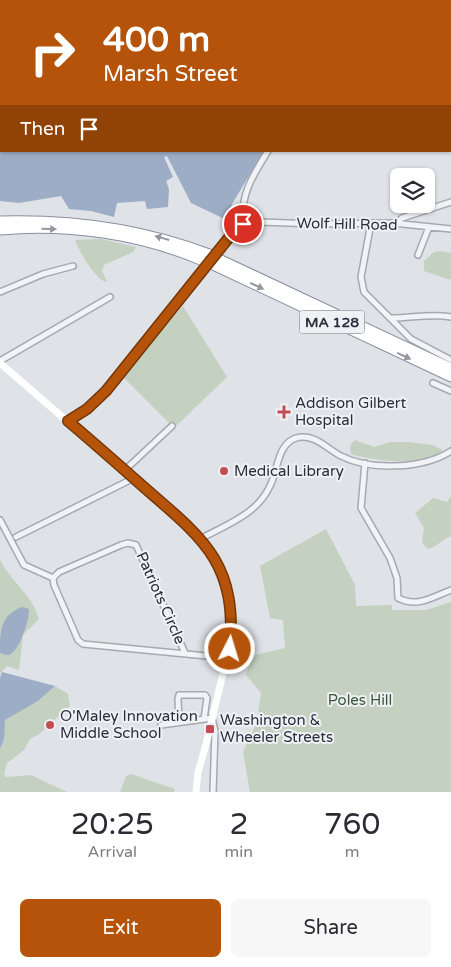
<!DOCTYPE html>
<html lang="en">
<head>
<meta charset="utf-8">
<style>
  body { margin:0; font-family:"Varela Round",sans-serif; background:#f7f7f7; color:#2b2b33; height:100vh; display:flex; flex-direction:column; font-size:19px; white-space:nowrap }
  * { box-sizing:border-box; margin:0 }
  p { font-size:16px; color:#7c7c81 }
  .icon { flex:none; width:28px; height:28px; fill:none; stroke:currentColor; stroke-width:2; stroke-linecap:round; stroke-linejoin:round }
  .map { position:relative; height:792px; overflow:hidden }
  .sheet { display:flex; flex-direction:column; background:#fff; flex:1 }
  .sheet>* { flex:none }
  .top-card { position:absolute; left:0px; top:0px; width:451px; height:152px; box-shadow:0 1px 4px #0004; background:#b45309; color:#fff; overflow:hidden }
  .controls { position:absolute; left:390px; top:168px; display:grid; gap:10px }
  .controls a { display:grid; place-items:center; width:45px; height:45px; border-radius:8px; background:#fff; box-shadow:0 1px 4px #0004; font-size:25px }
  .pin { position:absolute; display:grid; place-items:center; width:42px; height:42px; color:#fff; margin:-21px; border:2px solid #fff; border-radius:50%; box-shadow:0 1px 5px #0007 }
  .me { position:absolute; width:55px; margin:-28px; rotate:5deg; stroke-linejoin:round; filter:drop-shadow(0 0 4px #0008) }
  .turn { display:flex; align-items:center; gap:18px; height:105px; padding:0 20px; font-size:22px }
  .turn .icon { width:65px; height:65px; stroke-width:2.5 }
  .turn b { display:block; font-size:35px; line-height:42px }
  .then { display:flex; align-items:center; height:48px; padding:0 20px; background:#0003; gap:10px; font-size:19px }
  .eta { display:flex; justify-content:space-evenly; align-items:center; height:85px; text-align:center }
  .eta b { font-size:30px; font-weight:600; line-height:35px }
  .action { display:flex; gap:10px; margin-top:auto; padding:10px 20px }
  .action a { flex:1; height:58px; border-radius:8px; background:#b45309; color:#fff; font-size:20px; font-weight:600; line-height:58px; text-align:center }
  .action a+a { background:#f7f7f7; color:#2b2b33 }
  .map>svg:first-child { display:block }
  .green { fill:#c4d1c1 }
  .water { fill:#9dadc5 }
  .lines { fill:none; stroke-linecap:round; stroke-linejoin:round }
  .street-casing { stroke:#a5a9b1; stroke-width:8 }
  .highway-casing { stroke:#888e9d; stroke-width:11 }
  .street { stroke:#f2f3f6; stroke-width:5 }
  .secondary { stroke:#fff; stroke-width:7 }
  .highway { stroke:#fff; stroke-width:9 }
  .highway-bridge-casing { stroke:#888e9d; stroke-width:11; stroke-linecap:butt }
  .highway-bridge { stroke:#fff; stroke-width:9 }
  .oneway { fill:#94979e }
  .route-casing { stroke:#753606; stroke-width:12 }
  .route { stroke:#b45309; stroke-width:9 }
  .poi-dot { fill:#c44d54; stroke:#eff1f5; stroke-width:2 }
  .labels { text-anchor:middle; stroke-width:4; stroke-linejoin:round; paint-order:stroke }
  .shield { fill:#eff1f5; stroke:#646974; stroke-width:1 }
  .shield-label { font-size:14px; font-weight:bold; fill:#292f3d }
  .street-label { font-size:15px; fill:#292f3d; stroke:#eff1f5 }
  .poi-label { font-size:15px; fill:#292f3d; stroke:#eff1f5; text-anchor:start }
  .park-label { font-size:15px; fill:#3b5838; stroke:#eff1f5 }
</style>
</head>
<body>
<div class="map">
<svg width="451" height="792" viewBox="0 0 451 792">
  <rect width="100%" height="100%" fill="#dfe2e7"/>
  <path class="green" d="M101,239L136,247L133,252L104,265L102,271L107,282C97,282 78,250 75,240Z
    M440,251L451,253V280L424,271V261L434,252Z
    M183,306L227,377L174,428L122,376Z
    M355,440L374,447L391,442H409L432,445L443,450C424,468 375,461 351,454L350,446Z
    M451,496V536C442,539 437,547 428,549L422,543L424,528L415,513L433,498L447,502Z
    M326,529L355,585L356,606L392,605V610H426L451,602V792H250L243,752L257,722L261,693L246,675L251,656L285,648L283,620L270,618L260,566Z
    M0,560C11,582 32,594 39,619L23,635L19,670L7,666L0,674Z
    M55,686L68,694L70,706L39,734L30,739L24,750L7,763L4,774L6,777L31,775L67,792H0V749L4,739V721L13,714L38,701Z
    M131,774L175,789L174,792H120L126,776Z"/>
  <path class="water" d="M0,0H451V64L450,1H1V151H264L232,204L229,221L191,203L167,156L164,157L173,177L166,181L169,189L168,207L147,209L145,201L117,203L114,217L91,211L69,209L61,196L19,203L0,201Z
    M22,607L29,609C30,618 19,654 8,655C5,655 3,654 0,653C0,632 0,615 22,607Z
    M2,672L55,686L38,701L5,720L4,739L0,749V678Z"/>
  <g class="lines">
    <defs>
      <path id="street" d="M450,68L451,67
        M371,223L361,277L364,292L411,339L451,360
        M396,223L402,218L451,202
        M243,224C240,195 253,175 268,151
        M418,255L429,227
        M0,292L43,274L73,266
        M391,318C412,318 431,313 451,317
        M0,361L110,297
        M433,383L451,391
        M67,421L87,409L106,391L235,230L245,224L261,222L316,224L393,223L451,229
        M365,463L361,508L390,558L397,578L398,598C417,608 433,597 451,590
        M125,470L172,426
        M0,520L24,565L53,578
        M16,537L134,478
        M202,538C228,524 257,514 270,486C278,471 277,444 296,438C314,433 326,448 341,456C371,471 423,469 451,451
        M53,578L54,585L78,640L83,644L227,658
        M53,578L59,572L121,545L128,543L136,545L185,653
        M179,722L178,699L179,695H205L207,698L204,719
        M161,725L212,718L215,731L213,792"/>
      <path id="highway" d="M0,221C73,219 141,228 209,254
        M0,230C68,224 140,234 203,261
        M219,259L451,368
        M213,265L451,377"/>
    </defs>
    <use href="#street" class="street-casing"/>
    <use href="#highway" class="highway-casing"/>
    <use href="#street" class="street"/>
    <path class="secondary" d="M0,363L193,530C243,581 234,632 218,694C212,720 206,747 198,772L196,792"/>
    <use href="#highway" class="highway"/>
    <defs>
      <path id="highway-bridge" d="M209,254L219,259
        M203,261L213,265"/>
    </defs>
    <use href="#highway-bridge" class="highway-bridge-casing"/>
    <use href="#highway-bridge" class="highway-bridge"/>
  </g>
  <defs><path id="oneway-solid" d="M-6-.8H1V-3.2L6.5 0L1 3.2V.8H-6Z" transform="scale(1.25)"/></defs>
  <g class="oneway">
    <use href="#oneway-solid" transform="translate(49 229) rotate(2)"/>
    <use href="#oneway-solid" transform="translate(162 238) rotate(-164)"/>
    <use href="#oneway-solid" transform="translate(257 286) rotate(25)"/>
    <use href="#oneway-solid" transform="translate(404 356) rotate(25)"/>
  </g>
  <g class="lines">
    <defs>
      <path id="route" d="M230,649C237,564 205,540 146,489C120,466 94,443 68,421L87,409L106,391L235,230L243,224"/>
    </defs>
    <use href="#route" class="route-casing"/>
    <use href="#route" class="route"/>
  </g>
  <g class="poi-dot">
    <path d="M281.5 404.5h5v5h5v5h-5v5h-5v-5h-5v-5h5z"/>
    <circle cx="224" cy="471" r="5"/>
    <circle cx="50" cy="725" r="5"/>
    <rect x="205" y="724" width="10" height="10" rx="2.5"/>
  </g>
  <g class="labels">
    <rect class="shield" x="299.5" y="310.5" width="65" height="23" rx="4"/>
    <g class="shield-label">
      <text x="332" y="327">MA 128</text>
    </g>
    <g class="street-label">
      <text transform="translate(347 224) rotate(1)" y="5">Wolf Hill Road</text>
      <text transform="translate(161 598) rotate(66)" y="5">Patriots Circle</text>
    </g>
    <g class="poi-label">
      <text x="295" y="408">Addison Gilbert<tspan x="295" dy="17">Hospital</tspan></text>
      <text x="234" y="476">Medical Library</text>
      <text x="60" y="721">O'Maley Innovation<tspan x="60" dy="17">Middle School</tspan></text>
      <text x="220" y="725">Washington &amp;<tspan x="220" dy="17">Wheeler Streets</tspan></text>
    </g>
    <g class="park-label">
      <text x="360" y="705">Poles Hill</text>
    </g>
  </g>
</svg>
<div class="controls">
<a><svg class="icon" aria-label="layers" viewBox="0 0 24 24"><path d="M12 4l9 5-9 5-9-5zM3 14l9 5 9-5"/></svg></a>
</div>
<div class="pin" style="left:243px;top:224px;background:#d93025"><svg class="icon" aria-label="arrive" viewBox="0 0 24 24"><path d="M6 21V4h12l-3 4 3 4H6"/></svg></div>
<svg class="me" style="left:230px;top:649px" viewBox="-20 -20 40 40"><circle r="17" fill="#b45309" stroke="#fff" stroke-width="3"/><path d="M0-11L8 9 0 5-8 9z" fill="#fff"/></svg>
<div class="top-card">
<div class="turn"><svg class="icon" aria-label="right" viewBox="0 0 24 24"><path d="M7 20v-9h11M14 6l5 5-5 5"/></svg><div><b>400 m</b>Marsh Street</div></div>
<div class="then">Then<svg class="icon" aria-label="arrive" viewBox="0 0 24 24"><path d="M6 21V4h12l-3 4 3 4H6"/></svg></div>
</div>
</div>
<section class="sheet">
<div class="eta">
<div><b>20:25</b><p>Arrival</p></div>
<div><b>2</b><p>min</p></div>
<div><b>760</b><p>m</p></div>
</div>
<div class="action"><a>Exit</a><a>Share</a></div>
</section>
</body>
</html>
